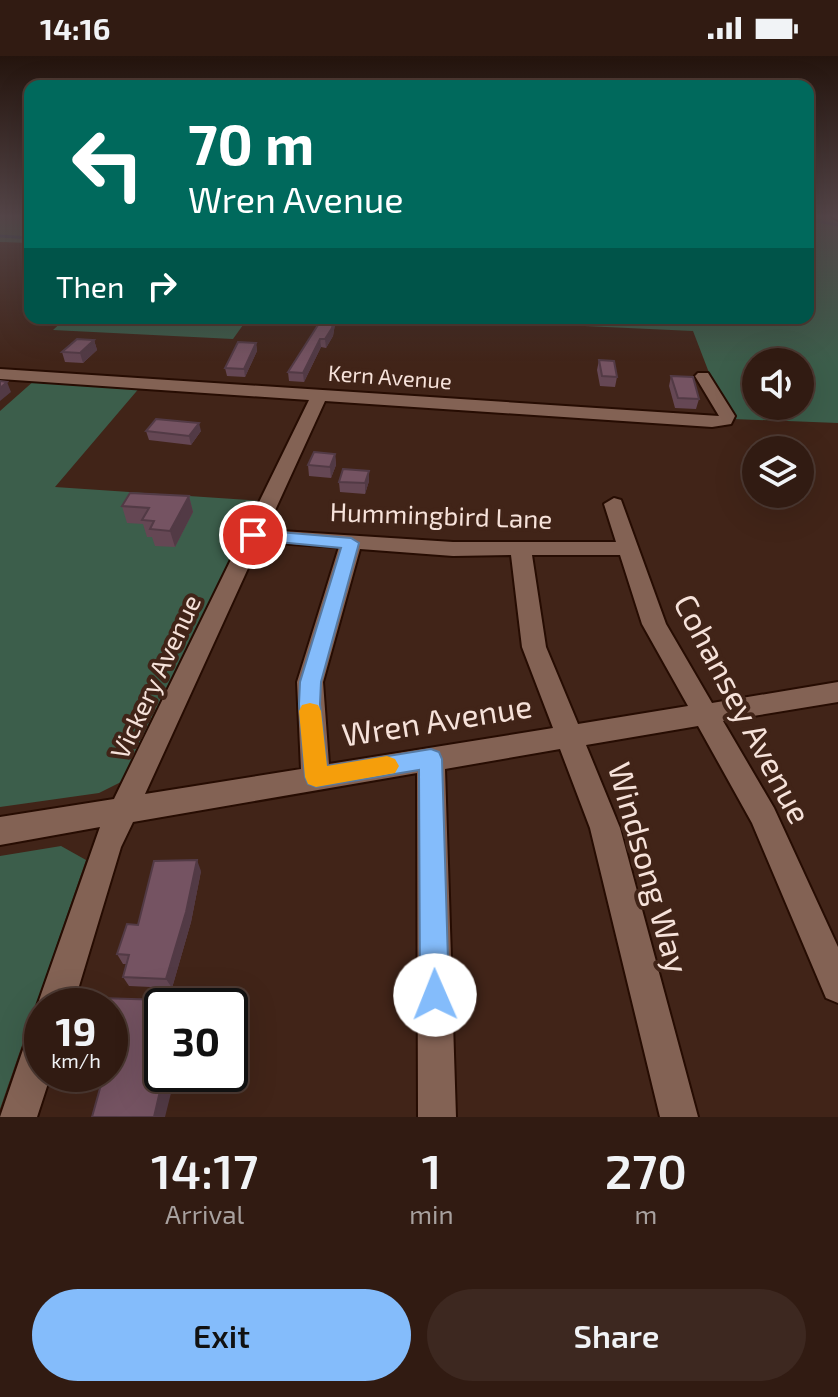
<!DOCTYPE html>
<html lang="en">
<head>
<meta charset="utf-8">
<style>
  body { margin:0; font-family:"Exo 2",sans-serif; background:#3d2820; color:#f1f3f6; height:100vh; display:flex; flex-direction:column; font-size:30px; white-space:nowrap }
  * { box-sizing:border-box; margin:0 }
  p { font-size:26px; color:#a8a19f }
  .icon { flex:none; width:44px; height:44px; fill:none; stroke:currentColor; stroke-width:2; stroke-linecap:round; stroke-linejoin:round }
  .map { position:relative; height:1061px; overflow:hidden }
  .side { display:flex; flex-direction:column; background:#311b12; flex:1 }
  .side>* { flex:none }
  .banner { position:absolute; left:24px; top:24px; width:790px; height:244px; border-radius:16px; box-shadow:0 8px 32px #0002,0 0 0 2px #4c3932; background:#00695c; color:#fff; overflow:hidden }
  .buttons { position:absolute; left:742px; top:292px; display:grid; gap:16px }
  .buttons a { display:grid; place-items:center; width:72px; height:72px; border-radius:50%; background:#311b12; box-shadow:0 8px 32px #0002,0 0 0 2px #4c3932; font-size:40px }
  .speed { position:absolute; left:24px; top:932px; display:flex; gap:16px; font-size:40px; font-weight:700; text-align:center }
  .speed>* { display:grid; place-content:center; width:104px; height:104px; border-radius:50%; background:#311b12; box-shadow:0 8px 32px #0002,0 0 0 2px #4c3932; line-height:1 }
  .speed small { font-size:20px; font-weight:400 }
  .speed .limit { border:4px solid #111; border-radius:12px; background:#fff; color:#111 }
  .pin { position:absolute; display:grid; place-items:center; width:68px; height:68px; color:#fff; margin:-34px; border:4px solid #fff; border-radius:50%; box-shadow:0 2px 8px #0007 }
  .me { position:absolute; width:88px; margin:-44px; rotate:359deg; stroke-linejoin:round; filter:drop-shadow(0 0 6px #0008) }
  .turn { display:flex; align-items:center; gap:28px; height:168px; padding:0 32px; font-size:36px }
  .turn .icon { width:104px; height:104px; stroke-width:2.5 }
  .turn b { display:block; font-size:56px; line-height:68px }
  .then { display:flex; align-items:center; height:76px; padding:0 32px; background:#0003; gap:16px; font-size:30px }
  .eta { display:flex; justify-content:space-evenly; align-items:center; height:136px; text-align:center }
  .eta b { font-size:48px; font-weight:600; line-height:56px }
  .action { display:flex; gap:16px; margin-top:auto; padding:16px 32px }
  .action a { flex:1; height:92px; border-radius:48px; background:#84bcfb; color:#111; font-size:32px; font-weight:600; line-height:92px; text-align:center }
  .action a+a { background:#3d2820; color:#f1f3f6 }
  .status { display:flex; justify-content:space-between; align-items:center; height:56px; padding:0 40px; background:#311b12; direction:ltr }
  .status svg { height:22px; fill:currentColor }
  .map>svg:first-child { display:block }
  .green { fill:#3c5e4b; fill-rule:evenodd }
  .lines { fill:none; stroke-linecap:round; stroke-linejoin:round }
  .stream { stroke:#2d475e; stroke-width:3 }
  .minor-casing { stroke:#260c02; stroke-width:4 }
  .minor { fill:#836254; fill-rule:evenodd }
  .wall { fill:#654754 }
  .shaded-wall { fill:#523a45 }
  .building { fill:#755362; stroke:#523a45; stroke-width:2 }
  .route { fill:#84bcfb; stroke:#567aa3; stroke-width:2 }
  .slow { fill:#f59e0b }
  .labels { text-anchor:middle; stroke-width:8; stroke-linejoin:round; paint-order:stroke }
  .far-street-label { font-size:22px; fill:#f6e2da; stroke:#412418 }
  .street-label { font-size:26px; fill:#f6e2da; stroke:#412418 }
  .near-street-label { font-size:32px; fill:#f6e2da; stroke:#412418 }
</style>
</head>
<body>
<div class="status"><b>14:16</b><svg viewBox="0 0 49 12"><path d="M0 12V9h3v3zM5 12V6h3v6zM10 12V3h3v9zM15 12V0h3v12zM26 1h20v11H26zM47 4h2v5h-2z"/></svg></div>
<div class="map">
<svg width="838" height="1061" viewBox="0 0 838 1061">
  <rect width="100%" height="100%" fill="#412418"/>
  <path class="green" d="M0,159H30V187L0,186Z
    M808,159H830L838,164V367L657,360L726,361L693,275L409,262H808ZM756,306H800V350H756Z
    M66,262H248L233,283L53,274Z
    M35,324L141,330L55,431L263,445L155,709L99,737L0,751V355Z
    M61,790L86,804L0,1053V800Z"/>
  <g class="lines">
    <path class="stream" d="M808,163L838,169
      M0,180L30,182"/>
    <defs>
      <path id="minor" d="M830,159H838V164Z
        M0,313L719,360L695,320L698,317H708L735,360L731,368L712,371L325,345L266,474L453,486H616L604,448L614,442L621,444L666,568L712,647L838,626V646L723,665L774,752L838,891V947L826,942L752,767L698,670L586,689L620,772L698,1061H660L590,772L560,693L445,713L456,1061H418L417,717L133,766L121,791L73,950H42V961L37,950L100,771L0,789V761L114,743L309,344L0,323ZM260,486L339,491L297,626L301,713L145,738ZM360,493L453,500L511,499L522,591L553,672L329,708L323,626ZM532,499H620L642,568L688,650L578,668L546,591Z
        M42,971V1018H51L37,1061H0L29,976Z"/>
    </defs>
    <use href="#minor" class="minor-casing"/>
    <use href="#minor" class="minor"/>
  </g>
  <path class="wall" d="M319,262H336L333,280L326,292L321,291L304,326L289,325L288,316L318,269Z
    M94,284L97,294L83,307L65,306L62,296Z
    M256,287L257,295L245,321L227,320L225,312Z
    M599,304L617,321L615,331L600,330L597,314Z
    M671,320L699,343L696,353L675,352L669,330Z
    M146,375H201L191,389L149,384Z
    M335,398L336,409L331,422L309,420L308,409Z
    M369,425L365,438L340,436L339,426Z
    M189,440L193,456L175,491L155,490L152,481H147L143,468L127,467L122,450Z
    M201,815L191,866L172,932L129,930L123,921L126,908H123L117,898Z"/>
  <path class="shaded-wall" d="M334,262H336L333,280L326,292L325,283Z
    M320,283L321,291L304,326L303,317Z
    M94,284L97,294L83,307L80,297Z
    M256,287L257,295L245,321L244,313Z
    M7,326L11,336L0,345V332Z
    M199,367L201,375L191,389L189,380Z
    M335,398L336,409L331,422L330,411Z
    M369,415V425L365,438V427Z
    M189,440L193,456L175,491L170,475Z
    M197,804L201,815L191,866L172,932L166,923Z
    M162,952V997L154,1032L145,1021Z
    M163,1022L172,1033L165,1061H154Z"/>
  <path class="building" d="M319,262H334L332,272L325,283H320L303,317L288,316L318,269Z
    M77,283L94,284L80,297L62,296Z
    M238,286L256,287L244,313L225,312Z
    M599,304L614,305L617,321L602,320Z
    M671,320L693,321L699,343L678,342Z
    M0,325L7,326L0,332Z
    M156,363L199,367L189,380L146,375Z
    M314,396L335,398L330,411L308,409Z
    M343,413L369,415L365,427L339,426Z
    M130,437L189,440L170,475L150,473L154,465L142,464L149,452L122,450Z
    M197,804L186,856L166,923L123,921L129,899L117,898L127,868L138,869L154,805Z
    M99,942L164,944L145,1021L163,1022L154,1061H92L104,1018H110V950H97Z"/>
  <linearGradient id="sky" x2="0" y2="1"><stop stop-color="#24140d"/><stop offset="0.52" stop-color="#544548"/><stop offset="1" stop-color="#544548" stop-opacity="0"/></linearGradient>
  <rect width="838" height="308" fill="url(#sky)"/>
  <path class="route" d="M253,474L351,482L359,487L321,626L320,648L327,710L431,693L439,696L442,703L449,939L445,949L435,954L425,949L420,939L419,714L316,731L308,728L305,721L299,648L300,626L341,492L247,483L244,479L247,476Z"/>
  <path class="slow" d="M310,647L318,649L321,655L327,710L387,700L395,703L399,710L395,717L316,731L308,728L305,721L299,655L302,649Z"/>
  <g class="labels">
    <g class="far-street-label">
      <text transform="translate(390 321) rotate(4)" y="8">Kern Avenue</text>
    </g>
    <g class="street-label">
      <text transform="translate(441 460) rotate(2)" y="9">Hummingbird Lane</text>
      <text transform="translate(156 621) rotate(-65)" y="9">Vickery Avenue</text>
    </g>
    <g class="near-street-label">
      <text transform="translate(742 653) rotate(62)" y="11">Cohansey Avenue</text>
      <text transform="translate(437 665) rotate(-9)" y="11">Wren Avenue</text>
      <text transform="translate(648 812) rotate(74)" y="11">Windsong Way</text>
    </g>
  </g>
</svg>
<div class="buttons">
<a><svg class="icon" aria-label="sound" viewBox="0 0 24 24"><path d="M4 9h4l5-4v14l-5-4H4zM17 9q2 3 0 6"/></svg></a>
<a><svg class="icon" aria-label="layers" viewBox="0 0 24 24"><path d="M12 4l9 5-9 5-9-5zM3 14l9 5 9-5"/></svg></a>
</div>
<div class="speed"><div>19<small>km/h</small></div><div class="limit">30</div></div>
<div class="pin" style="left:253px;top:479px;background:#d93025"><svg class="icon" aria-label="arrive" viewBox="0 0 24 24"><path d="M6 21V4h12l-3 4 3 4H6"/></svg></div>
<svg class="me" style="left:435px;top:939px" viewBox="-20 -20 40 40"><circle r="19" fill="#fff"/><path d="M0-13L10 11 0 6-10 11z" fill="#84bcfb"/></svg>
<div class="banner">
<div class="turn"><svg class="icon" aria-label="left" viewBox="0 0 24 24"><path d="M17 20v-9H6M10 6l-5 5 5 5"/></svg><div><b>70 m</b>Wren Avenue</div></div>
<div class="then">Then<svg class="icon" aria-label="right" viewBox="0 0 24 24"><path d="M7 20v-9h11M14 6l5 5-5 5"/></svg></div>
</div>
</div>
<section class="side">
<div class="eta">
<div><b>14:17</b><p>Arrival</p></div>
<div><b>1</b><p>min</p></div>
<div><b>270</b><p>m</p></div>
</div>
<div class="action"><a>Exit</a><a>Share</a></div>
</section>
</body>
</html>
